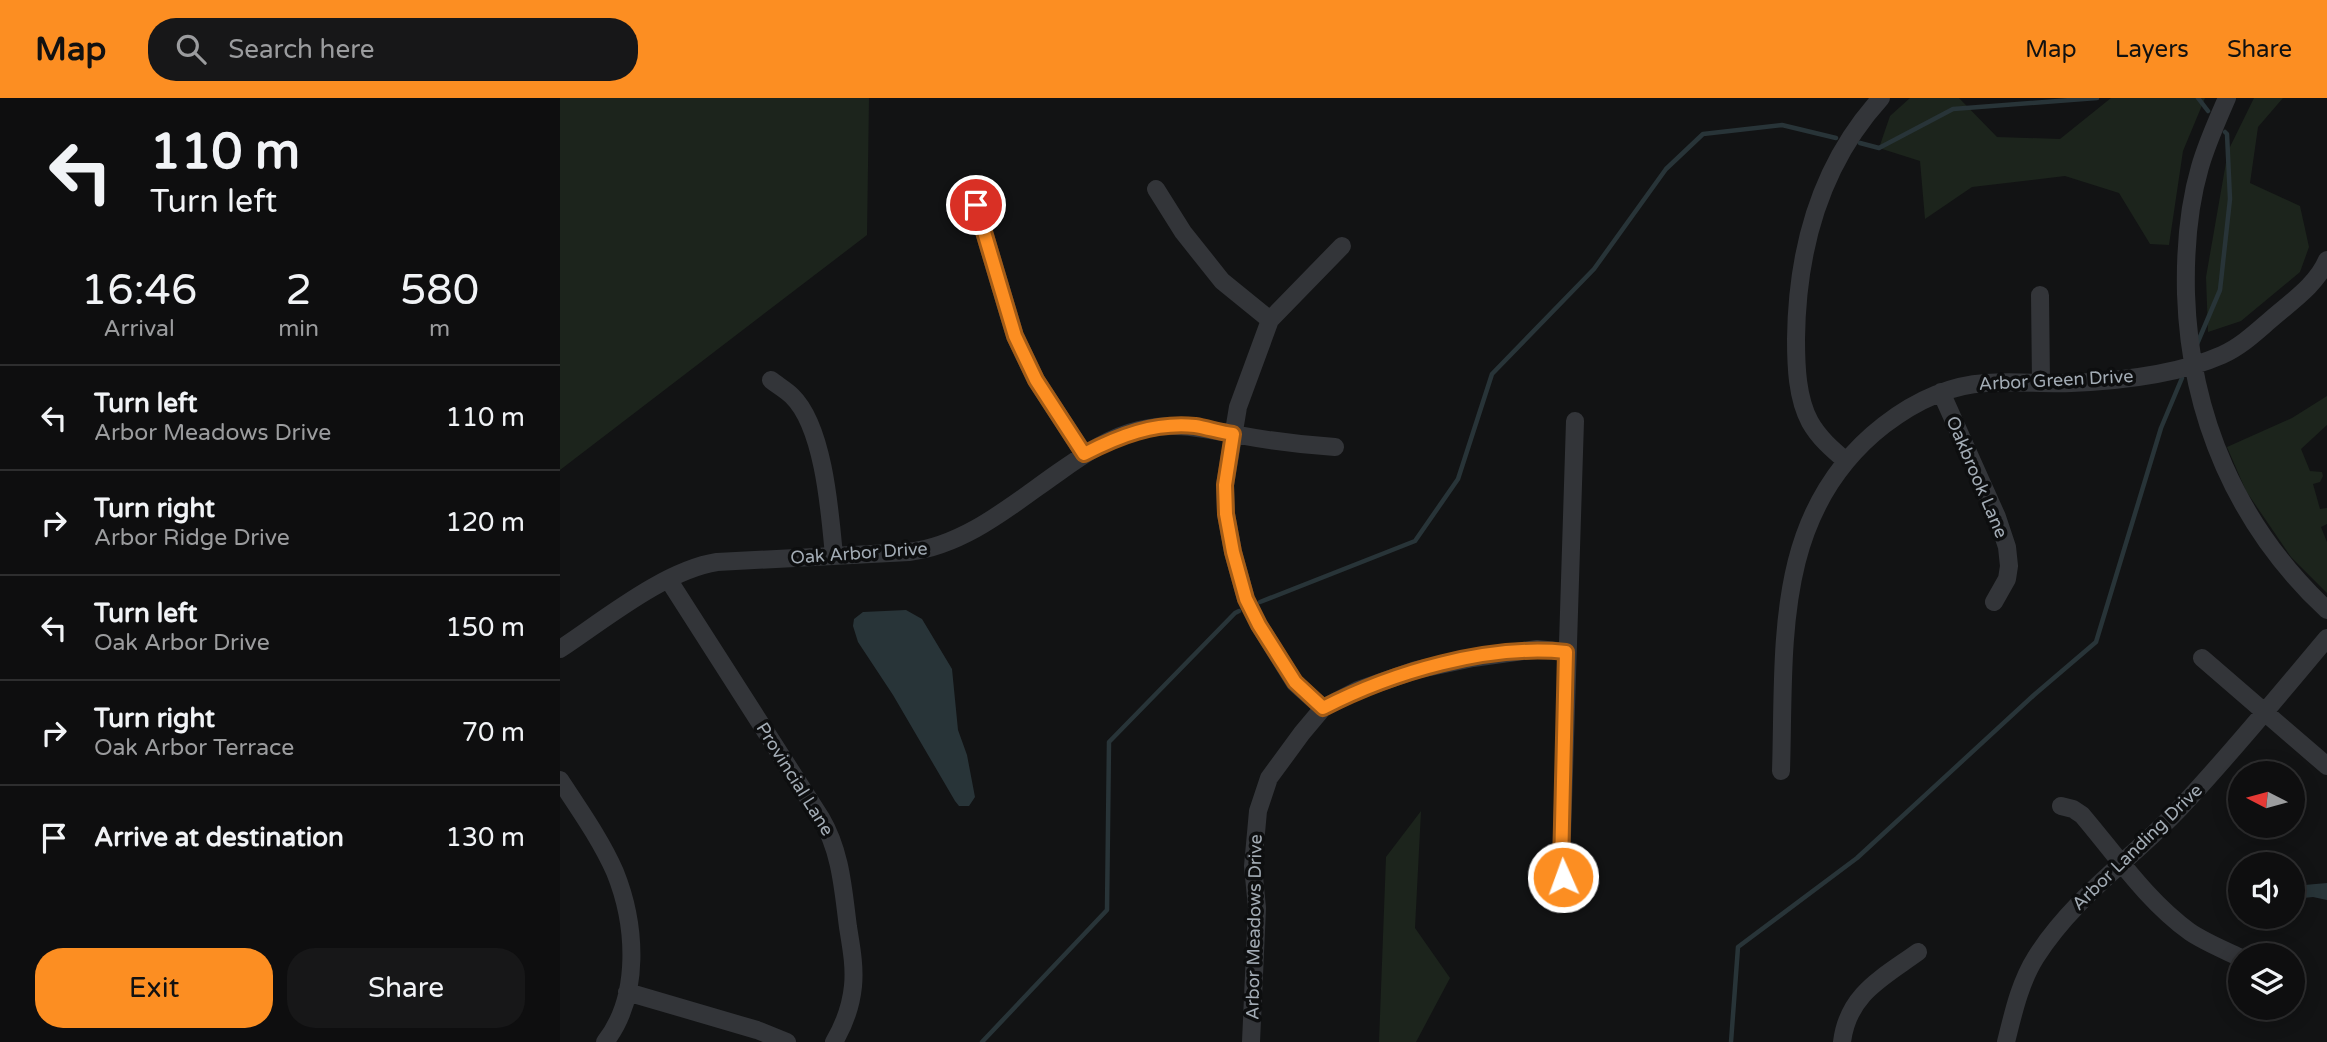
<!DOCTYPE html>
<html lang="en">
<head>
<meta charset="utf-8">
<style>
  body { margin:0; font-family:"Varela Round",sans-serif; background:#171718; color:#f1f3f6; height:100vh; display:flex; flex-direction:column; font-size:26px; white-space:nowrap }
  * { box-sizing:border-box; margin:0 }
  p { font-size:23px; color:#9b9c9e }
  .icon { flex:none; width:38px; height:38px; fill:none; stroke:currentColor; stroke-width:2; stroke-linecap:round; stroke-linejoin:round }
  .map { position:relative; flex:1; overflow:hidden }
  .panel { display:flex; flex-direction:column; background:#0e0e0f; width:560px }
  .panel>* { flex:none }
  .guide { background:#0e0e0f; color:#f1f3f6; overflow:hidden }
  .needle { width:46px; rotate:276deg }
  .buttons { position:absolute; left:1668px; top:663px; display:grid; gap:14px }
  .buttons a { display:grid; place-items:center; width:77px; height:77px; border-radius:50%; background:#0e0e0f; box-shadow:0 4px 18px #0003,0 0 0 2px #2e2e2f; font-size:35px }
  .pin { position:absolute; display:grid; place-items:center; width:60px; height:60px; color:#fff; margin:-30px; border:4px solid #fff; border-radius:50%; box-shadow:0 2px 7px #0007 }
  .me { position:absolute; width:77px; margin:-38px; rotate:358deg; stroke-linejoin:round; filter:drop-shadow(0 0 5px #0008) }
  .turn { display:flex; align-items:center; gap:24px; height:147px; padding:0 35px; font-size:32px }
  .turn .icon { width:91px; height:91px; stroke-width:2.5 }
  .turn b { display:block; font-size:49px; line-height:60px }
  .eta { display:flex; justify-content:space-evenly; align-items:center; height:119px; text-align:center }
  .eta b { font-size:42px; font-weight:600; line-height:49px }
  .action { display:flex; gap:14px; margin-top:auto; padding:14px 35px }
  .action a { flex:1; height:80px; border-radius:28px; background:#fc8e22; color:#111; font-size:28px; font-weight:600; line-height:80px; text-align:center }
  .action a+a { background:#171718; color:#f1f3f6 }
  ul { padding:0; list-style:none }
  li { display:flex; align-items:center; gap:21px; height:105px; padding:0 35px; border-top:2px solid #2e2e2f }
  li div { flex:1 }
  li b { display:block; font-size:26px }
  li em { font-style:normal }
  header { display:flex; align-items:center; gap:42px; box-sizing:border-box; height:98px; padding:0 35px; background:#fc8e22; color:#111 }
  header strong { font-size:33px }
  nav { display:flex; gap:38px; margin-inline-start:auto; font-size:24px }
  .search { width:490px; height:63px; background:#171718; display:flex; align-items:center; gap:18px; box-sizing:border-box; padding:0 24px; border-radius:28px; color:#9b9c9e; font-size:26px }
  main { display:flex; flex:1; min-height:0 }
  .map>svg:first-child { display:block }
  .green { fill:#1c241c }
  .water { fill:#283438 }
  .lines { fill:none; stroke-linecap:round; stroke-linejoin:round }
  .stream { stroke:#283438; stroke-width:4.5 }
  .minor { stroke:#333539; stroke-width:18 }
  .route-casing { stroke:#a45c16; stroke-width:18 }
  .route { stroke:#fc8e22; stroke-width:12 }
  .labels { text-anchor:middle; stroke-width:7; stroke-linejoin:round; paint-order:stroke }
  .street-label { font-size:18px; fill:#a3acb5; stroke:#0d0e0f }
</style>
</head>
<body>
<header>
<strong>Map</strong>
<div class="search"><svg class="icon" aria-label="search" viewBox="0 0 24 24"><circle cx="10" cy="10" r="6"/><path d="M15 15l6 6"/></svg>Search here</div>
<nav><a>Map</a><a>Layers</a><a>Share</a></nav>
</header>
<main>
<section class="panel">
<div class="guide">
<div class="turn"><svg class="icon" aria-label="left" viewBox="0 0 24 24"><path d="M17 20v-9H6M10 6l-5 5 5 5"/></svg><div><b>110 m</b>Turn left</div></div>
</div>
<div class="eta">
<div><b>16:46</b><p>Arrival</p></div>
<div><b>2</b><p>min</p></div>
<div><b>580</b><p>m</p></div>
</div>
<ul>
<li><svg class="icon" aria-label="left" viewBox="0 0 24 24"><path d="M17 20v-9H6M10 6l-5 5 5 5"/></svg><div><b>Turn left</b><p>Arbor Meadows Drive</p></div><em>110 m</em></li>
<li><svg class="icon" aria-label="right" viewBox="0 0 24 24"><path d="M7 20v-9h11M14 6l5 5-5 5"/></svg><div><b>Turn right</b><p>Arbor Ridge Drive</p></div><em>120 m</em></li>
<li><svg class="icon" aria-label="left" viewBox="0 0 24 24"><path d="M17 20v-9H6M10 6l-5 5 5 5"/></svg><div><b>Turn left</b><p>Oak Arbor Drive</p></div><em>150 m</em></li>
<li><svg class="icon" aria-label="right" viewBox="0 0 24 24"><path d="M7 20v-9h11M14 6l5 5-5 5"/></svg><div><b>Turn right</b><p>Oak Arbor Terrace</p></div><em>70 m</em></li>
<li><svg class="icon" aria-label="arrive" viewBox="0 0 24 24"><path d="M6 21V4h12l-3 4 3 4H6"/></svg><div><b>Arrive at destination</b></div><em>130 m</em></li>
</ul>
<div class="action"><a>Exit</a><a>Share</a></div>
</section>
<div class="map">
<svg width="1767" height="944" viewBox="0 0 1767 944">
  <rect width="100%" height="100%" fill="#121314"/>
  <path class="green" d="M0,0H309L307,137L0,372Z
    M1350,0H1399L1437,39L1500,41L1551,0H1645L1623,53L1609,147L1590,146L1559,95L1505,78L1412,89L1365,121L1360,63L1319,50L1330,18Z
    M1694,0H1723L1698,29L1690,85L1740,108L1749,149L1740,174L1681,223L1648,234L1646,179L1668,53Z
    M1767,298V327L1741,351L1750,373L1762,374L1763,378L1760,384L1753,386L1760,411L1767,410V426L1761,429L1767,444V495L1731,459L1686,393L1667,349L1732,320Z
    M861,713L855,830L890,880L856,944H819L826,759Z"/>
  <path class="water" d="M346,512L362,521L392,571L398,632L407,657L415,699L409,708H399L395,703L333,597L298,544L293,528L294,521L303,514Z
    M1767,785V802L1753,799L1733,801V788Z"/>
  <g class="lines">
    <path class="stream" d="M1638,0L1648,13
      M1300,45L1319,50L1393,11L1537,0
      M1637,246L1660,192L1670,101L1667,36L1665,34
      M700,504L855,443L898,381L932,276L1034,171L1106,71L1143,36L1222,27L1276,40
      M422,944L547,812L549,644L675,515L679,513
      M1171,944L1178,849L1297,760L1474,597L1536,544L1601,330L1622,280"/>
    <path class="minor" d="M1667,0C1657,23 1647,45 1640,69C1628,110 1625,153 1626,196C1630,318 1677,428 1767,512
      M596,91L623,134L662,183L710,222
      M416,107L455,238L476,282L524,356
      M1480,197L1481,285
      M211,282C217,287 226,292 232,298C264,329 270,415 274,458
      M1381,294L1437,419L1447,449L1449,468L1447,481L1434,504
      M1286,363C1272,351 1259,340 1250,324C1237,300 1236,268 1236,241C1237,152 1260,67 1321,0
      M108,481L261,720C281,754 283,791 288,829C291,848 295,868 293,888C291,908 284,927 274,944
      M0,551C44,522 105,472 157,464L349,454C406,447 453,406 499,374C523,357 549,339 579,332C618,323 642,331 679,337C711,343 743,347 775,349
      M1642,560L1767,668
      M763,610L735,585L699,527L686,501L673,454L666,416L665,387L678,309L710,222L782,148
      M1221,673C1225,546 1212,414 1324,327C1354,304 1388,287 1426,285C1454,283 1483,286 1511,285C1558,283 1619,276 1662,257C1680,249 1694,236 1709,223C1729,205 1756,188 1767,162
      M0,682C19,711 41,742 55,774C76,826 81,898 45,944
      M1501,708L1513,711L1522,717C1556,757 1587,803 1630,834C1645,844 1662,851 1679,859
      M1003,779L1001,769L1015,323
      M67,894L197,932L227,944
      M691,944L697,810L693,768L698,713L709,680L742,635L763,610L798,592L856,572L913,560L977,551L1007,554
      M1282,944C1288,896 1322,880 1358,854
      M1446,944C1453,916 1460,884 1476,859C1514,799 1573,760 1620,710C1671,656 1719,597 1767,540"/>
  </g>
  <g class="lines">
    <defs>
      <path id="route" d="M416,107L455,238L476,282L524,356C559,338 594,324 635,328C647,330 660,334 673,336L665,387L666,416L673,454L686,501L699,527L735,584L763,610C833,574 928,546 1006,554L1001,769L1003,779"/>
    </defs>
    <use href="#route" class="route-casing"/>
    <use href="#route" class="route"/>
  </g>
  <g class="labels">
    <g class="street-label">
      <text transform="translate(1496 282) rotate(-3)" y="6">Arbor Green Drive</text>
      <text transform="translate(1417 379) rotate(67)" y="6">Oakbrook Lane</text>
      <text transform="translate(299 455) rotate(-4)" y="6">Oak Arbor Drive</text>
      <text transform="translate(235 681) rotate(58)" y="6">Provincial Lane</text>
      <text transform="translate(1577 749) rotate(-44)" y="6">Arbor Landing Drive</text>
      <text transform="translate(694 829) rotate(-89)" y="6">Arbor Meadows Drive</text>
    </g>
  </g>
</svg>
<div class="buttons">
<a><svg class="needle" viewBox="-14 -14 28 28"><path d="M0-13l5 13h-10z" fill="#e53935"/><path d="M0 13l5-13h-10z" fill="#9b9c9e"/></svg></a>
<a><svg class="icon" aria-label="sound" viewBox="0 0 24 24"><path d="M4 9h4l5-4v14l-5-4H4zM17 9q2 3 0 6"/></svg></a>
<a><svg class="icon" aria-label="layers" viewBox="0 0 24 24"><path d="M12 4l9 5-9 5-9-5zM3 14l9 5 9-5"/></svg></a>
</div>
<div class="pin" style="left:416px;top:107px;background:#d93025"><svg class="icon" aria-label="arrive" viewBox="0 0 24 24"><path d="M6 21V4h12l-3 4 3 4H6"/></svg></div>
<svg class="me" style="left:1003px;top:779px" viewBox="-20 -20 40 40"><circle r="17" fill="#fc8e22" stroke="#fff" stroke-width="3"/><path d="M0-11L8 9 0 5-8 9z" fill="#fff"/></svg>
</div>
</main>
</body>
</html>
